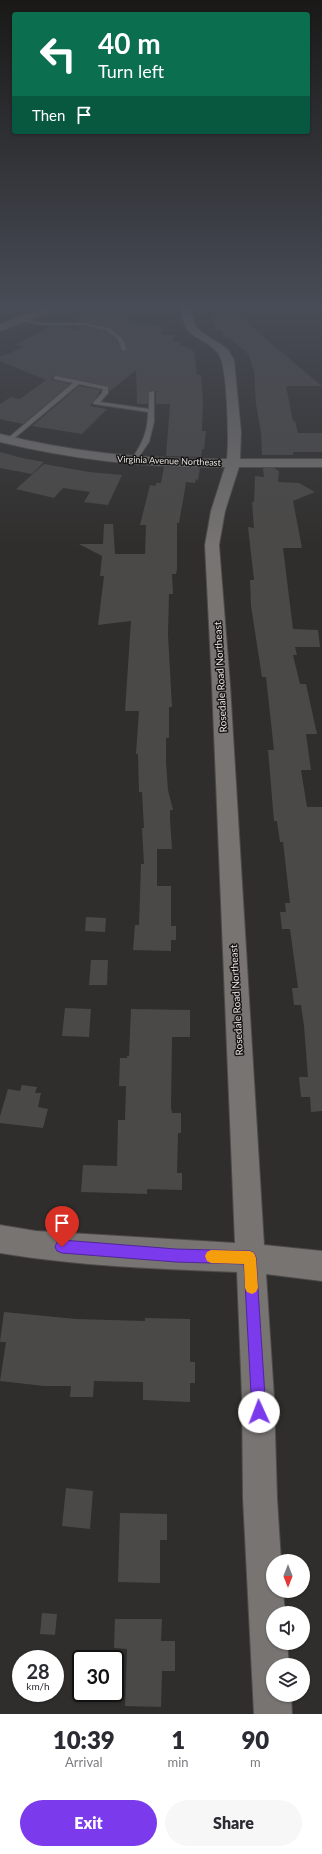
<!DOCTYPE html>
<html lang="en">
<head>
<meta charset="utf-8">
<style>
  body { margin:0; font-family:Lato,sans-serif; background:#f7f7f7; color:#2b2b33; height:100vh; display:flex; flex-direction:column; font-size:15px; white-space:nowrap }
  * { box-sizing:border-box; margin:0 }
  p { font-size:13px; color:#7c7c81 }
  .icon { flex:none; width:22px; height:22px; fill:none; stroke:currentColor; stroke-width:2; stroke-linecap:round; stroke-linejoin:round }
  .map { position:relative; height:1714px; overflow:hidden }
  .sheet { display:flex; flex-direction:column; background:#fff; flex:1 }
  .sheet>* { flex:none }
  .top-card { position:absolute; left:12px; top:12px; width:298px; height:122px; border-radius:4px; box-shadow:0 1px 3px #0004; background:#0b6e4f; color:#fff; overflow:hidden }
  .needle { width:26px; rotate:180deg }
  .buttons { position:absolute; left:266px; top:1554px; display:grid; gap:8px }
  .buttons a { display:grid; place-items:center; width:44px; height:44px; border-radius:50%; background:#fff; box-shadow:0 1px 3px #0004; font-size:20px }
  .speed { position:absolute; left:12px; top:1650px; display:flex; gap:8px; font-size:20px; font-weight:700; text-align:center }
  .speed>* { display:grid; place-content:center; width:52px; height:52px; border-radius:50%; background:#fff; box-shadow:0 1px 3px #0004; line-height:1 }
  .speed small { font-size:10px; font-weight:400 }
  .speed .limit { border:2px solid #111; border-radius:6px; background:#fff; color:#111 }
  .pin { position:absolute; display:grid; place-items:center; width:34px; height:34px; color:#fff; margin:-41px -17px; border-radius:50% 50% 50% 0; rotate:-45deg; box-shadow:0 0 4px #0007 }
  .pin .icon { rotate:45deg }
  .me { position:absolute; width:44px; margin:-22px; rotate:358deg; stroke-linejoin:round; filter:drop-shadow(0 0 3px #0008) }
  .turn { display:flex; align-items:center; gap:14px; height:84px; padding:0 20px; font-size:18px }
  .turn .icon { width:52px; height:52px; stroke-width:2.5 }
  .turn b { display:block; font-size:28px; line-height:34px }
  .then { display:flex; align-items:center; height:38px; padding:0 20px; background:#0003; gap:8px; font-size:15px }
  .eta { display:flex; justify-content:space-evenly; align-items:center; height:68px; text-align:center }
  .eta b { font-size:24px; font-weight:800; line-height:28px }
  .primary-button { display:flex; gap:8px; margin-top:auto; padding:8px 20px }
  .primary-button a { flex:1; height:46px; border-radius:24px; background:#7c3aed; color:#fff; font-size:16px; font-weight:800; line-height:46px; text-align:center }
  .primary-button a+a { background:#f7f7f7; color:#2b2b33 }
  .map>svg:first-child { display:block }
  .building { fill:#4b4947 }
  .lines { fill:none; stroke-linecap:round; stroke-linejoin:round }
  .lane-casing { stroke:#4d4b49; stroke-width:2 }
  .street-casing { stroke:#4d4b49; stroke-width:2 }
  .secondary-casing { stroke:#4d4b49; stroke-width:2 }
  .lane { fill:#777472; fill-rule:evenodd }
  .street { fill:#777472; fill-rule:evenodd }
  .secondary { fill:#877762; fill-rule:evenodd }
  .route { fill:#7c3aed; stroke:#51269a }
  .slow { fill:#f59e0b }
  .labels { text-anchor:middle; stroke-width:3; stroke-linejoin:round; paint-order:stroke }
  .far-street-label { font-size:9px; fill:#e4e2e1; stroke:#171615 }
  .street-label { font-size:10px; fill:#e4e2e1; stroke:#171615 }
</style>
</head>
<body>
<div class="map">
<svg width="322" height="1714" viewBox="0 0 322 1714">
  <rect width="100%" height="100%" fill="#302e2c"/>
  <path class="building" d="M93,309H130L127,322H135V324L157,325V326H162L161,335H174L173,342H181V345L194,351L197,375H201L203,398L202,431H206L204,449H202L201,457L166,456L170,404H156V391L154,390L148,391V404H137L136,370L110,391L108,386L55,375L52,377L53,380L70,384L23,424L0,419V404L11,397L20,399L46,380L0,361V357L24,347L15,345L52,326H63L78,331V326H83L105,331L117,341L121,352L128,351L123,337L111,327L79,322L80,314L92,313Z
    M213,309H230L322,386H286L293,421H295L298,433H322V452H293V455H262L261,432L256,404L254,370H253L249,355L231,339L224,337L222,330H215Z
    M79,386L101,390L90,406L107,409L82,434L32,426Z
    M0,452L22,458L44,462L32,474L0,468Z
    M44,464L89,472L122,475L108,505L84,502L90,492L63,488L54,498L16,489Z
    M164,467L200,468L198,480L196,479L195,483L186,482L185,489L179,523H177V569L176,574H172L173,594H169L168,635L172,707H169V738H166V762L168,790L173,810H170V819L172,849H157V886H171V926H176V940H171V951L133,950L135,925H139L141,864H144L142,828H144L142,792H139L138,754H136L139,711H125L131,621L98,625L104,576H100L102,556L79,544H103L104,524H113L115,554H145L146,525H140L150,485L156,486V483H161Z
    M263,468H274L279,471L278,482L299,483L315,492L293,501L302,548H283L293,629L318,630L320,647H295L297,655H293L300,684H306L317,734H306L311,770H301L307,807H322V1111L311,1112L310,1097H301L299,1077H308L304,1026L301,1005H294L292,988H298L290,929H282L280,912H286L285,903H290L283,842H280L277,821H274L268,750H274L266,677H262L251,606L250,580H254L248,527L254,528L252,502H254L255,476L264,477Z
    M86,917L106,918L105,932L85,931Z
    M91,960H108L107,985H89Z
    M65,1008L91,1009L89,1037L62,1036Z
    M131,1009L190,1010V1037H172L171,1107L172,1113H181V1133H178L177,1173H182V1190L147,1189V1194L81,1192L83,1165L117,1166L118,1120H125L126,1086H119L120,1058H127V1056H129Z
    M22,1085L37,1087L35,1093H41L38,1107L48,1109L43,1128L0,1123V1116L8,1089L20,1091Z
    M4,1312L76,1319L145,1321V1318L190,1319V1362H195V1383H190V1402L143,1400V1382L94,1381L93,1397H70L71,1386H44L0,1381L6,1342H0Z
    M66,1488L93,1491L90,1529L62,1526Z
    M120,1513L167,1514V1540H160V1583L118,1582Z
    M42,1613L57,1614L55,1635L40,1634Z
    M115,1619H162L161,1641H175V1671H162L161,1707L125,1706L127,1649L114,1648Z"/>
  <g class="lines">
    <defs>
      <path id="lane" d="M22,319L43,323H83L110,328L122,338L127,350L122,351L118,340L106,330L83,325H43L20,321Z
        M56,376L108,387V393L100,402L149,409V392L154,391V422L149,442L136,461L131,460C142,444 148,432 148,412L94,404L93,403L102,393L103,389L79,384L11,441H7V439L73,383L54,379V377Z"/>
      <path id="street" d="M180,309H190L196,327L201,332L222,345L228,350L234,360L241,432L240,459H322V467H239L225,511L219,545L230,685L264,1245L322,1251V1281L266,1274L274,1397L277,1498L281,1561H273V1591H283L285,1613H273V1643H287L289,1665H273V1695H291L292,1714H254L243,1498L242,1397L237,1272C158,1269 78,1266 0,1253V1225L36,1231L235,1243L212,685L205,545L211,511L225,467C149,468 74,460 0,442V434C75,453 150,460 227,459C229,443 228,364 218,353C201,333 187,344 180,309Z"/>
      <path id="secondary" d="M40,309H53L52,311L0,331V324Z"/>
    </defs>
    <use href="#lane" class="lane-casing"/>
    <use href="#street" class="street-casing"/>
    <use href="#secondary" class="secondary-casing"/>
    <use href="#lane" class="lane"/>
    <use href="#street" class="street"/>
    <use href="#secondary" class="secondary"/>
  </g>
  <linearGradient id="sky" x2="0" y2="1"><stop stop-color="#1a1918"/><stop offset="0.56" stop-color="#484c56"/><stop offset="1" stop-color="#484c56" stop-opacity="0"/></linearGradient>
  <rect width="322" height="548" fill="url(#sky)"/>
  <path class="route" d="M62,1240L176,1249L250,1251L254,1253L256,1258L266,1412L264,1417L259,1419L254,1417L252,1412L244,1264L176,1262L62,1253L57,1251L55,1247L57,1242Z"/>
  <path class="slow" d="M211,1250L250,1251L254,1253L256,1258L258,1288L256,1292L252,1294L247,1292L245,1288L244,1264L211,1263L207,1261L205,1256L207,1252Z"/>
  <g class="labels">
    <g class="far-street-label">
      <text transform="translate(169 461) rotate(2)" y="3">Virginia Avenue Northeast</text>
    </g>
    <g class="street-label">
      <text transform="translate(220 677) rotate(-93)" y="4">Rosedale Road Northeast</text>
      <text transform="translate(236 1000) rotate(-93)" y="4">Rosedale Road Northeast</text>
    </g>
  </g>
</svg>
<div class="buttons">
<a><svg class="needle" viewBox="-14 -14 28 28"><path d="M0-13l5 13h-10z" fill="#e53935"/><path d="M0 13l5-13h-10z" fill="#7c7c81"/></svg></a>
<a><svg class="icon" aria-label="sound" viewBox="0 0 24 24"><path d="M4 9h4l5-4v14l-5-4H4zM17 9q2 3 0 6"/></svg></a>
<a><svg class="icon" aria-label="layers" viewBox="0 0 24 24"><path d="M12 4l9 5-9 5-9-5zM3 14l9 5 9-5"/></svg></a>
</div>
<div class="speed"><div>28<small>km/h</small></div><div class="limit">30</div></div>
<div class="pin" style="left:62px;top:1247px;background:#d93025"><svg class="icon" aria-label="arrive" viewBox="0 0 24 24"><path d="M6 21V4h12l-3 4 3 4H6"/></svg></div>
<svg class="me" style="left:259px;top:1412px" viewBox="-20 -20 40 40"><circle r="19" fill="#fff"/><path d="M0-13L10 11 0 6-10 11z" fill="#7c3aed"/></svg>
<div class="top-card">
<div class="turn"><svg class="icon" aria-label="left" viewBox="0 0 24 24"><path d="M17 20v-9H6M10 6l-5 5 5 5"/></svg><div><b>40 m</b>Turn left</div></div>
<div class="then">Then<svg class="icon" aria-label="arrive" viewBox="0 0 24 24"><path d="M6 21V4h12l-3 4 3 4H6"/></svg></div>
</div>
</div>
<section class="sheet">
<div class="eta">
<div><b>10:39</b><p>Arrival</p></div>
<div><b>1</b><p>min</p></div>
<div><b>90</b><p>m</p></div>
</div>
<div class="primary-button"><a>Exit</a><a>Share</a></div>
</section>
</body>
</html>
